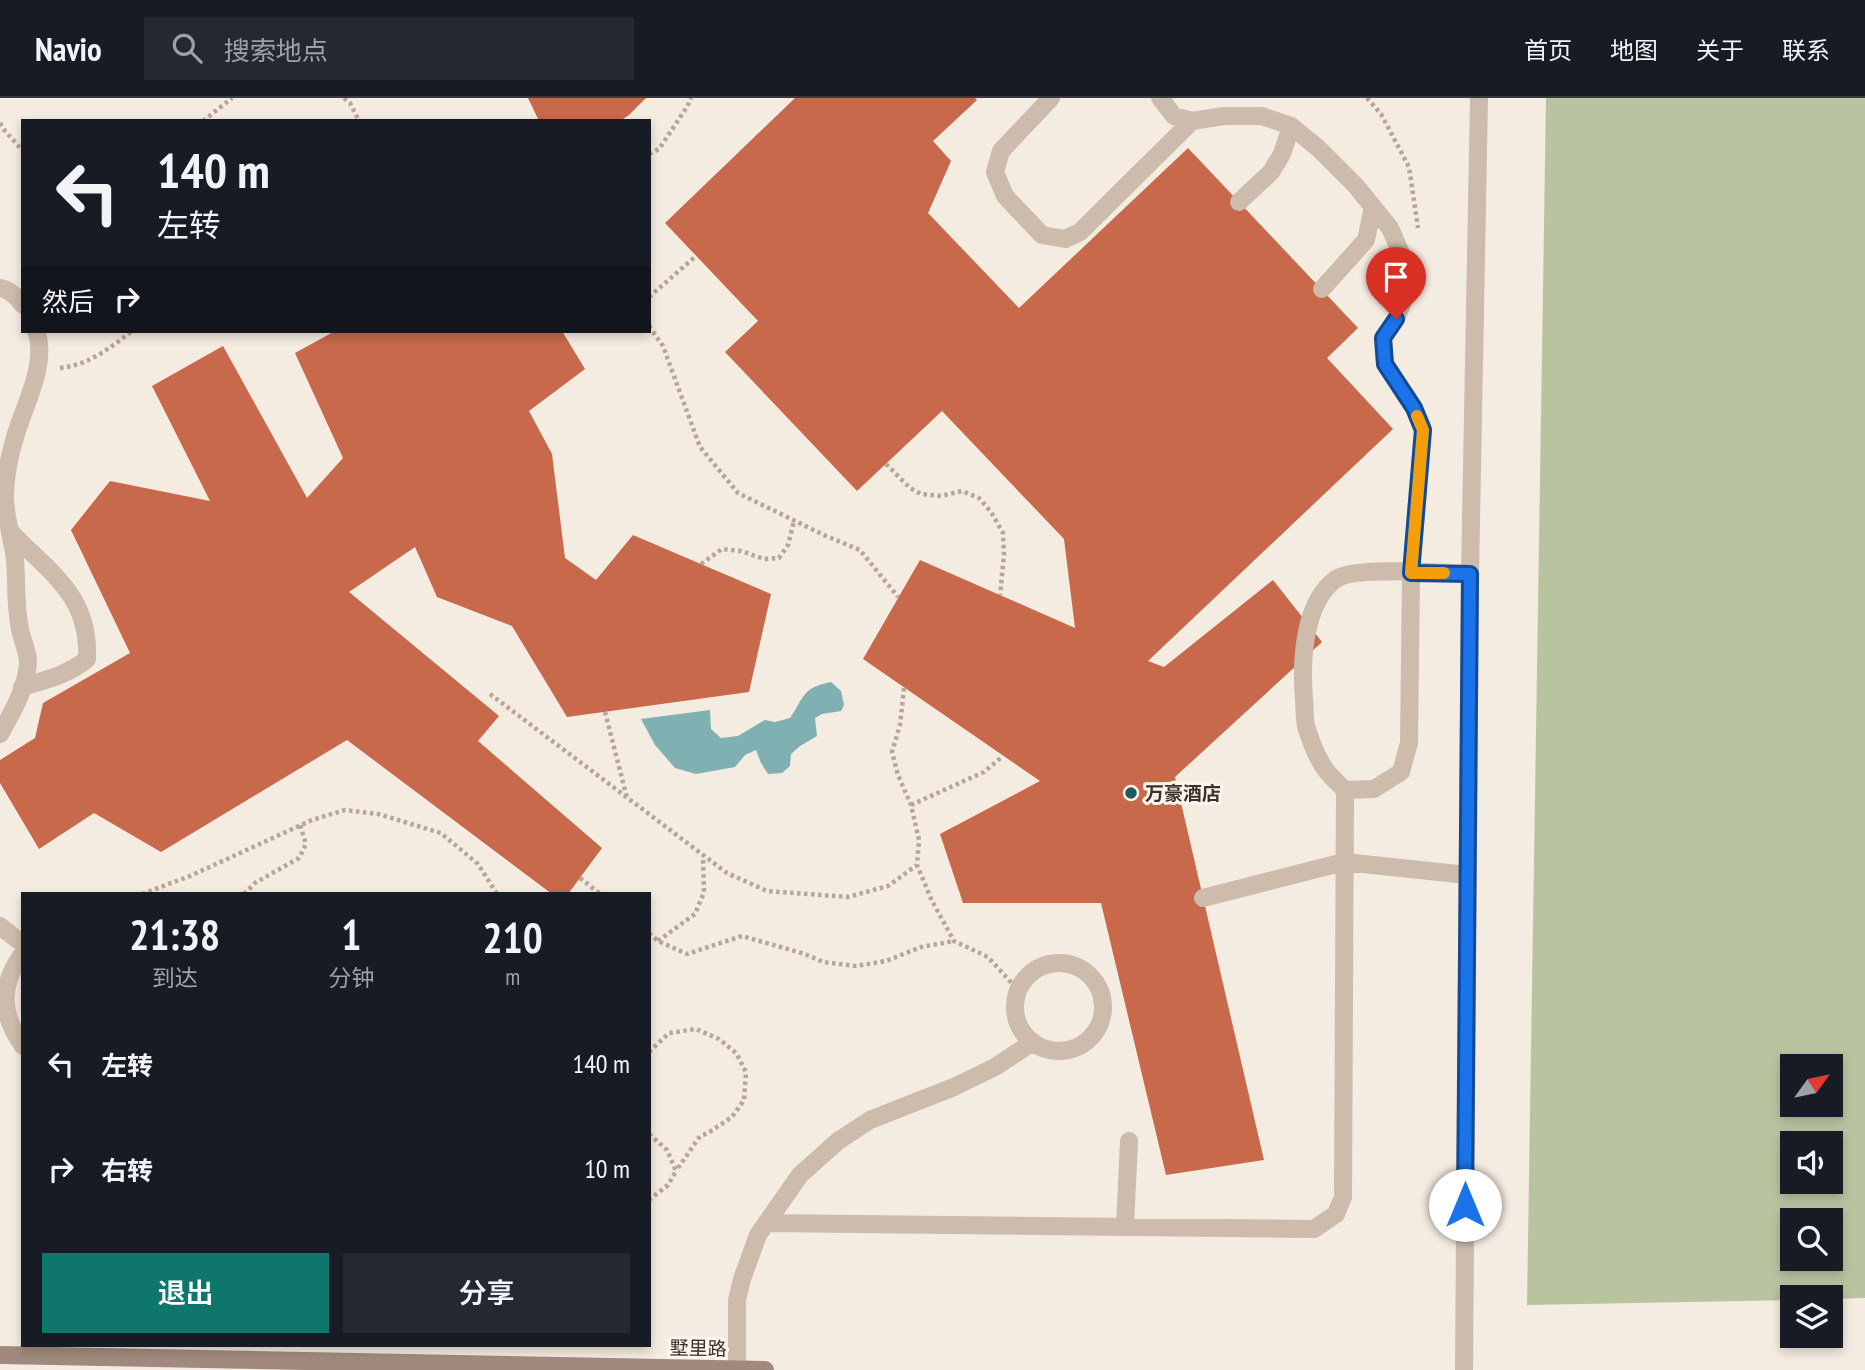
<!DOCTYPE html>
<html lang="zh">
<head>
<meta charset="utf-8">
<style>
  body { margin:0; font-family:"PT Sans Narrow","Noto Sans SC",sans-serif; background:#242831; color:#f1f3f6; height:100vh; display:flex; flex-direction:column; font-size:26px; white-space:nowrap }
  * { box-sizing:border-box; margin:0 }
  p { font-size:23px; color:#9ea1a6 }
  .icon { flex:none; width:38px; height:38px; fill:none; stroke:currentColor; stroke-width:2; stroke-linecap:round; stroke-linejoin:round }
  .map { position:relative; flex:1; overflow:hidden }
  .drawer { position:absolute; left:21px; top:794px; width:630px; height:455px; display:flex; flex-direction:column; background:#171b24; border-radius:0px; box-shadow:0 4px 10px #0003 }
  .drawer>* { flex:none }
  .banner { position:absolute; left:21px; top:21px; width:630px; height:214px; border-radius:0px; box-shadow:0 4px 10px #0003; background:#171b24; color:#f1f3f6; overflow:hidden }
  .needle { width:46px; rotate:57deg }
  .controls { position:absolute; left:1780px; top:956px; display:grid; gap:14px }
  .controls a { display:grid; place-items:center; width:63px; height:63px; border-radius:0px; background:#171b24; box-shadow:0 4px 10px #0003; font-size:35px }
  .pin { position:absolute; display:grid; place-items:center; width:60px; height:60px; color:#fff; margin:-72px -30px; border-radius:50% 50% 50% 0; rotate:-45deg; box-shadow:0 0 7px #0007 }
  .pin .icon { rotate:45deg }
  .me { position:absolute; width:77px; margin:-38px; rotate:0deg; stroke-linejoin:round; filter:drop-shadow(0 0 5px #0008) }
  .turn { display:flex; align-items:center; gap:24px; height:147px; padding:0 21px; font-size:32px }
  .turn .icon { width:91px; height:91px; stroke-width:2.5 }
  .turn b { display:block; font-size:49px; line-height:60px }
  .then { display:flex; align-items:center; height:66px; padding:0 21px; background:#0003; gap:14px; font-size:26px }
  .eta { display:flex; justify-content:space-evenly; align-items:center; height:119px; text-align:center }
  .eta b { font-size:42px; font-weight:600; line-height:49px }
  .action { display:flex; gap:14px; margin-top:auto; padding:14px 21px }
  .action a { flex:1; height:80px; border-radius:0px; background:#0f766e; color:#fff; font-size:28px; font-weight:600; line-height:80px; text-align:center }
  .action a+a { background:#242831; color:#f1f3f6 }
  ul { padding:0; list-style:none }
  li { display:flex; align-items:center; gap:21px; height:105px; padding:0 21px }
  li div { flex:1 }
  li b { display:block; font-size:26px }
  li em { font-style:normal }
  header { display:flex; align-items:center; gap:42px; box-sizing:border-box; height:98px; padding:0 35px; background:#171b24; border-bottom:2px solid #363941 }
  header strong { font-size:33px }
  nav { display:flex; gap:38px; margin-inline-start:auto; font-size:24px }
  .search { width:490px; height:63px; background:#242831; display:flex; align-items:center; gap:18px; box-sizing:border-box; padding:0 24px; border-radius:0px; color:#9ea1a6; font-size:26px }
  .map>svg:first-child { display:block }
  .green { fill:#b8c4a0; fill-rule:evenodd }
  .water { fill:#7fb0b2 }
  .building { fill:#c8694b }
  .lines { fill:none; stroke-linecap:round; stroke-linejoin:round }
  .path { stroke:#b9a596; stroke-width:4.5; stroke-dasharray:3.5 3.5; stroke-linecap:butt }
  .lane { stroke:#cdbbac; stroke-width:18 }
  .street { stroke:#cdbbac; stroke-width:18 }
  .secondary { stroke:#a18a7d; stroke-width:18 }
  .route-casing { stroke:#114b97; stroke-width:18 }
  .route { stroke:#1a73e8; stroke-width:12 }
  .slow { stroke:#f59e0b; stroke-width:12 }
  .poi-dot { fill:#1f5a5e; stroke:#fbf5ee; stroke-width:2.5 }
  .labels { text-anchor:middle; stroke-width:6; stroke-linejoin:round; paint-order:stroke }
  .poi-label { font-size:19px; font-weight:bold; fill:#3b302b; stroke:#fbf5ee; text-anchor:start }
  .street-label { font-size:19px; fill:#3b302b; stroke:#fbf5ee }
</style>
</head>
<body>
<header>
<strong>Navio</strong>
<div class="search"><svg class="icon" aria-label="search" viewBox="0 0 24 24"><circle cx="10" cy="10" r="6"/><path d="M15 15l6 6"/></svg>搜索地点</div>
<nav><a>首页</a><a>地图</a><a>关于</a><a>联系</a></nav>
</header>
<div class="map">
<svg width="1865" height="1272" viewBox="0 0 1865 1272">
  <rect width="100%" height="100%" fill="#f4ebe1"/>
  <path class="green" d="M1546,0H1865V1200L1831,1201L1830,1199H1792V1202L1527,1207ZM1792,968H1830V1006H1792ZM1792,1045H1830V1083H1792ZM1792,1122H1830V1160H1792Z"/>
  <path class="water" d="M831,584L841,593L844,607L841,613L822,616L815,620L817,638L800,648L791,656L790,668L782,675L768,676L761,665L756,652L745,657L735,669L696,676L675,670L655,647L641,621L710,612L711,631L721,640L738,638L765,622L775,624L790,620C805,598 802,590 831,584Z"/>
  <path class="building" d="M528,0H646L629,17L620,23H579L578,21L574,23H539Z
    M795,0H975L977,2L933,43L951,63L928,115L1019,210L1188,50L1358,230L1327,260L1393,331L1148,563L1164,569L1273,482L1322,544L1175,679L1264,1062L1166,1077L1101,805H963L940,736L1040,683L863,561L920,462L1075,530L1064,441L942,313L857,393L725,254L758,223L665,125Z
    M335,233H562L585,271L529,313L552,356L565,460L596,482L633,437L771,496L749,594L567,619L512,528L437,499L415,449L349,494L499,618L478,643L602,750L568,796H552L347,642L161,754L94,715L39,751L0,685V662L35,640L43,605L130,555L71,432L110,383L210,403L152,288L223,248L307,400L343,360L295,255Z"/>
  <g class="lines">
    <path class="path" d="M344,0L350,5L359,23
      M1367,0L1381,16L1409,69L1418,130
      M203,23L232,0
      M0,25L5,33L23,53
      M649,56L659,51L687,9L691,0
      M649,199L696,158
      M649,228L663,248L700,349L738,395L826,438L860,452L898,499
      M60,270C89,267 110,250 132,233
      M886,366L910,390L921,396L941,398L962,393L979,400L991,414L1003,435L1004,457L1000,497
      M701,466L722,451L741,453L764,461L779,460L788,447L794,423
      M904,590L900,627L892,654L898,677L911,707L919,742L917,767L932,803L954,843L988,859L1018,892
      M490,596L727,775L767,793L848,799L888,788L917,767
      M605,614L627,700
      M911,707L984,674L1003,658
      M580,780L600,796
      M142,796L190,778L312,722L345,712L378,716L441,735L478,766L497,796
      M244,796L255,785L299,760L306,746L300,727
      M649,835L658,843L687,856L742,838L805,856L823,864L856,868L886,863L921,849L954,843
      M658,843L695,816L704,794L703,758
      M649,954L669,935L696,931L719,941L736,955L746,974L744,1002L732,1019L708,1035L700,1038L676,1073
      M649,1036L667,1052L676,1073L668,1087L649,1102"/>
    <path class="lane" d="M1051,0L1001,53L995,74L1005,98L1042,137L1065,141L1080,134L1192,23
      M1160,0L1174,18L1192,23L1224,18H1262L1291,28L1318,50L1356,88L1390,130L1404,162L1409,188L1396,221L1383,240L1385,266L1414,310L1423,332L1411,475L1409,645L1401,674L1374,691L1345,692C1338,685 1328,677 1323,668C1316,657 1310,641 1306,628C1304,620 1305,610 1304,601C1301,564 1303,505 1336,481C1355,468 1444,475 1470,476
      M1239,104L1271,74L1282,56L1291,28
      M0,190C9,191 18,200 23,207
      M1322,191L1366,142L1373,109
      M10,433C49,475 90,496 87,561C68,577 45,582 22,589
      M0,636C12,615 28,588 28,562C27,552 22,541 20,531C15,507 17,486 15,462C13,441 5,420 5,399C5,378 10,355 16,336C25,306 48,264 36,233
      M1203,800L1344,764L1467,777
      M0,828L23,846
      M23,855C0,886 0,916 23,948
      M1015 909a44 44 0 1 1 88 0a44 44 0 1 1-88 0Z
      M766,1125L1314,1131L1336,1116L1343,1099L1345,692
      M1125,1129L1129,1043
      M737,1271V1202L742,1181L758,1137L800,1077L838,1043L870,1022L954,989L995,969L1033,944"/>
    <path class="street" d="M1464,1272L1470,476L1479,0"/>
    <path class="secondary" d="M0,1257L765,1272"/>
  </g>
  <g class="lines">
    <defs>
      <path id="route" d="M1396,221L1383,240L1385,266L1414,310L1423,332L1411,475L1470,476L1465,1107"/>
    </defs>
    <use href="#route" class="route-casing"/>
    <use href="#route" class="route"/>
    <path class="slow" d="M1417,318L1423,332L1411,475H1444"/>
  </g>
  <circle class="poi-dot" cx="1131" cy="695" r="7"/>
  <g class="labels">
    <g class="poi-label">
      <text x="1145" y="702">万豪酒店</text>
    </g>
    <g class="street-label">
      <text transform="translate(698 1250) rotate(1)" y="7">墅里路</text>
    </g>
  </g>
</svg>
<div class="controls">
<a><svg class="needle" viewBox="-14 -14 28 28"><path d="M0-13l5 13h-10z" fill="#e53935"/><path d="M0 13l5-13h-10z" fill="#9ea1a6"/></svg></a>
<a><svg class="icon" aria-label="sound" viewBox="0 0 24 24"><path d="M4 9h4l5-4v14l-5-4H4zM17 9q2 3 0 6"/></svg></a>
<a><svg class="icon" aria-label="search" viewBox="0 0 24 24"><circle cx="10" cy="10" r="6"/><path d="M15 15l6 6"/></svg></a>
<a><svg class="icon" aria-label="layers" viewBox="0 0 24 24"><path d="M12 4l9 5-9 5-9-5zM3 14l9 5 9-5"/></svg></a>
</div>
<div class="pin" style="left:1396px;top:221px;background:#d93025"><svg class="icon" aria-label="arrive" viewBox="0 0 24 24"><path d="M6 21V4h12l-3 4 3 4H6"/></svg></div>
<svg class="me" style="left:1465px;top:1107px" viewBox="-20 -20 40 40"><circle r="19" fill="#fff"/><path d="M0-13L10 11 0 6-10 11z" fill="#1a73e8"/></svg>
<div class="banner">
<div class="turn"><svg class="icon" aria-label="left" viewBox="0 0 24 24"><path d="M17 20v-9H6M10 6l-5 5 5 5"/></svg><div><b>140 m</b>左转</div></div>
<div class="then">然后<svg class="icon" aria-label="right" viewBox="0 0 24 24"><path d="M7 20v-9h11M14 6l5 5-5 5"/></svg></div>
</div>
<section class="drawer">
<div class="eta">
<div><b>21:38</b><p>到达</p></div>
<div><b>1</b><p>分钟</p></div>
<div><b>210</b><p>m</p></div>
</div>
<ul>
<li><svg class="icon" aria-label="left" viewBox="0 0 24 24"><path d="M17 20v-9H6M10 6l-5 5 5 5"/></svg><div><b>左转</b></div><em>140 m</em></li>
<li><svg class="icon" aria-label="right" viewBox="0 0 24 24"><path d="M7 20v-9h11M14 6l5 5-5 5"/></svg><div><b>右转</b></div><em>10 m</em></li>
</ul>
<div class="action"><a>退出</a><a>分享</a></div>
</section>
</div>
</body>
</html>
